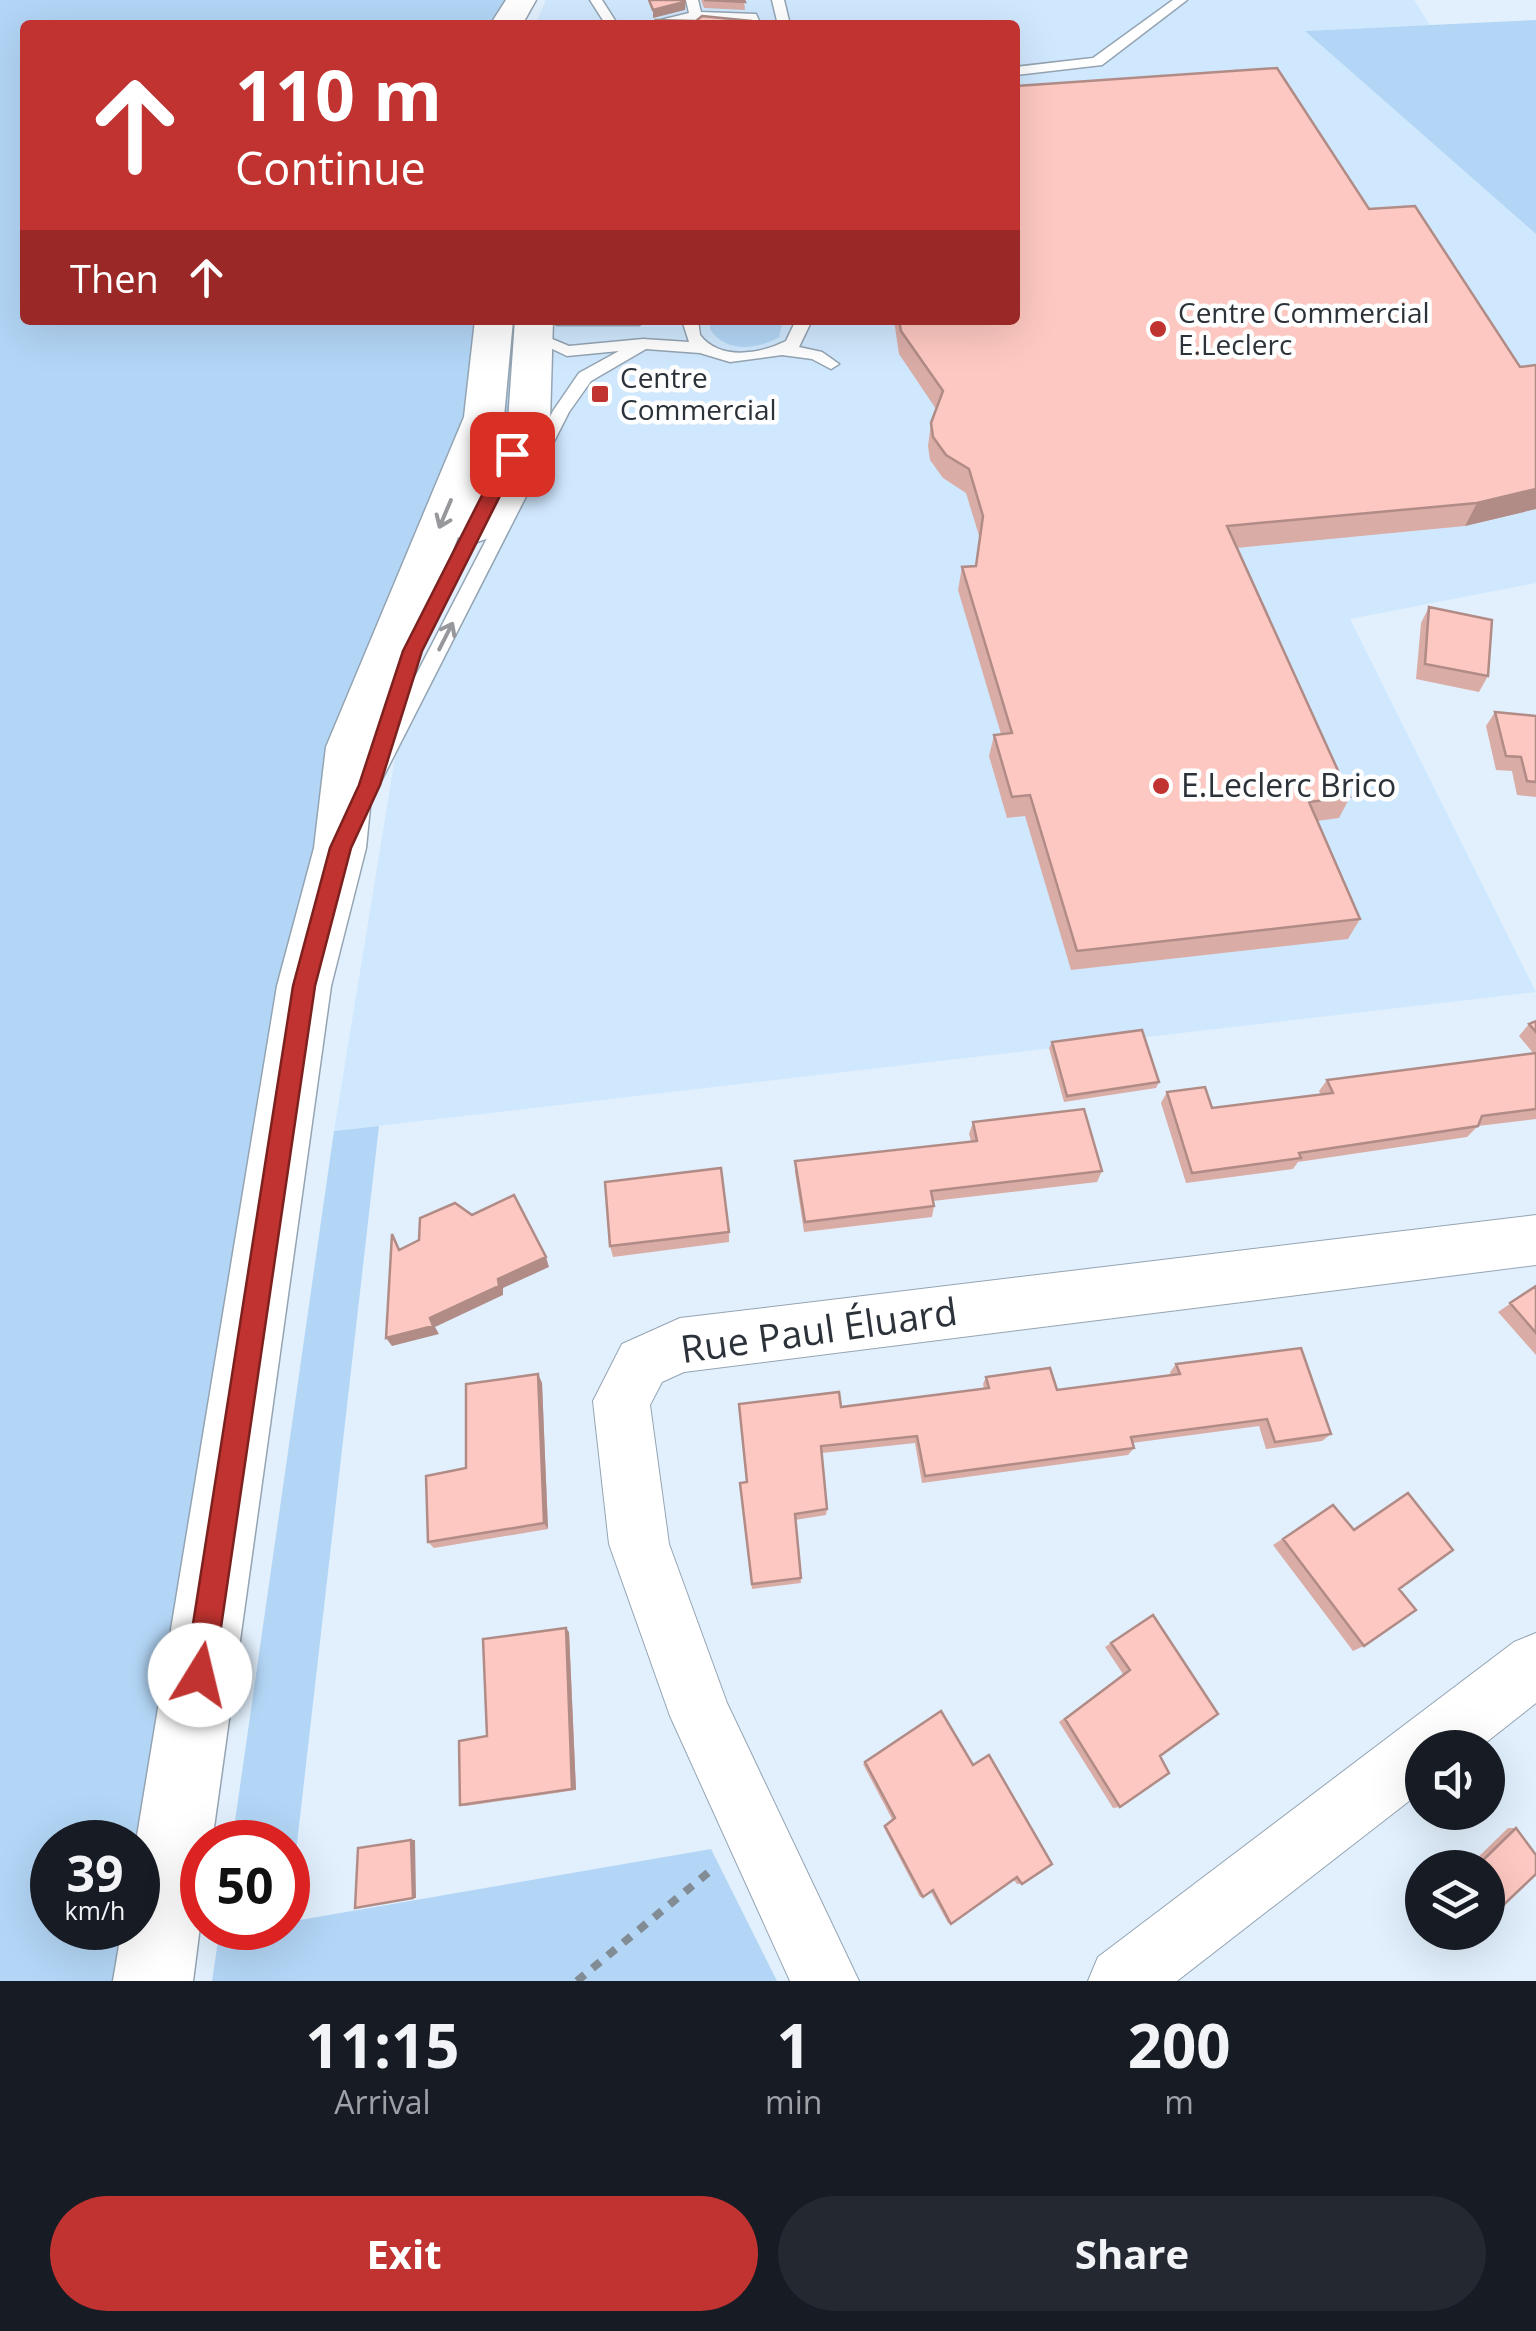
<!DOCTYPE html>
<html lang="en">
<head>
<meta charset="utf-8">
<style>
  body { margin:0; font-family:"Open Sans",sans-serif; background:#242831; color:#f1f3f6; height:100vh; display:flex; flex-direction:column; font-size:38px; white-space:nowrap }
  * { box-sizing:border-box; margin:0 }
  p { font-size:32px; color:#9ea1a6 }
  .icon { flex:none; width:55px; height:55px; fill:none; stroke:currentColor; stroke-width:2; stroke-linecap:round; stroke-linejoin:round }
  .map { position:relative; height:1981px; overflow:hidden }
  .sheet { display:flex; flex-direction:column; background:#171b24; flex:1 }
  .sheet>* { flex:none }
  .top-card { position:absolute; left:20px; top:20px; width:1000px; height:305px; border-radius:10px; box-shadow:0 10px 40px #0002; background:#c13330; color:#fff; overflow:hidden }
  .tools { position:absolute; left:1405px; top:1730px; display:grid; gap:20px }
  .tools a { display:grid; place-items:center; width:100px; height:100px; border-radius:50%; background:#171b24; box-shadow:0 10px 40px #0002; font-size:50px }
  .speed { position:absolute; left:30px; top:1820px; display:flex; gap:20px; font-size:50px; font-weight:700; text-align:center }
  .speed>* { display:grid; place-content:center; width:130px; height:130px; border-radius:50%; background:#171b24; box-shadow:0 10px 40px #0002; line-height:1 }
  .speed small { font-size:25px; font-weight:400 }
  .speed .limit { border:15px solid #d22; background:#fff; color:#111 }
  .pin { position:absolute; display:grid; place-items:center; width:85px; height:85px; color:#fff; margin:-42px; border-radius:20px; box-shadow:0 5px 15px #0006 }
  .me { position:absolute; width:110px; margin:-55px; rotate:9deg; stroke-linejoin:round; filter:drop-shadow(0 0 8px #0008) }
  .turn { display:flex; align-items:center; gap:35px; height:210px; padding:0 50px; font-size:45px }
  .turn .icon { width:130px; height:130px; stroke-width:2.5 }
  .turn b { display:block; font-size:70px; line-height:85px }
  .then { display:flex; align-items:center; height:95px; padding:0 50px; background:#0003; gap:20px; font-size:38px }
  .eta { display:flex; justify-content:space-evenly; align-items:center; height:170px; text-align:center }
  .eta b { font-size:60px; font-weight:700; line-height:70px }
  .primary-button { display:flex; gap:20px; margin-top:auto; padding:20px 50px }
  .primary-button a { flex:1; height:115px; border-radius:60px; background:#c13330; color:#fff; font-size:40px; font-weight:700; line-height:115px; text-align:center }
  .primary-button a+a { background:#242831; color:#f1f3f6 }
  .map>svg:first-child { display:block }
  .built { fill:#d0e8fe }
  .green { fill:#b3d6f6; fill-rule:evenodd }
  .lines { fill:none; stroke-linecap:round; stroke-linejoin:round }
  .service-casing { stroke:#94a4b3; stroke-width:3 }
  .minor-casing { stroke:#94a4b3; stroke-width:2 }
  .secondary-casing { stroke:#94a4b3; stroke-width:3 }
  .path { stroke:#828c95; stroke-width:8; stroke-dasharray:10 10; stroke-linecap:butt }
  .service { fill:#fff; fill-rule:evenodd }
  .minor { fill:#fff; fill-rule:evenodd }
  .secondary { fill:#fff; fill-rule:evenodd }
  .wall { fill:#daaca6 }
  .shaded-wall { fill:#b18c87 }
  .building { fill:#fdc8c1; stroke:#b18c87; stroke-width:2.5 }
  .oneway { stroke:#96989c }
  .route { fill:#c13330; stroke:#7d211f; stroke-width:2.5 }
  .poi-dot { fill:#c13330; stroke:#fff; stroke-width:4 }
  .labels { text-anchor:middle; stroke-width:9; stroke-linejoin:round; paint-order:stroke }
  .far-poi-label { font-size:28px; fill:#2c3239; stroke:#fff; text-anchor:start }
  .poi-label { font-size:32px; fill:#2c3239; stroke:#fff; text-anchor:start }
  .near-street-label { font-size:38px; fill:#2c3239; stroke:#fff }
</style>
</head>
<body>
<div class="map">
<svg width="1536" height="1981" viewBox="0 0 1536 1981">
  <rect width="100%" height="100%" fill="#e2f0fd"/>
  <path class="built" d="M546,0H1414L1430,25L1306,31L1536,234V583L1350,619L1536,992L334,1131L395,757L559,433L548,398L541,320H1015V25H535Z"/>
  <path class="green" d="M0,0H527L519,25H25V320H534L529,421L412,651L369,785L340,848L153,1981H0ZM52,1842H138V1928H52Z
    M1536,20V234L1305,31Z
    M783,320L779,337C757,350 725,353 710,329V320Z
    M379,1126L288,1922L711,1849L777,1981H212L220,1928H288V1842H232L334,1131Z"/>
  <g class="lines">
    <defs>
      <path id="service" d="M590,0H602L618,25H606Z
        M686,0H698L701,12L756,14L761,25H749L747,21L700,20L696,25H684L686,22L640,25L689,13Z
        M772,0H784L790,25H778Z
        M1173,0H1187L1102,65L1015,75V67L1093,58Z
        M549,320H647L639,325H557Z
        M682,320H698L700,335C720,361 760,354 786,341L796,320H812L799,347L822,352L839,364L831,369L812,359L782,355L730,362L700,353L646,349L591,381L569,412L376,791H362L359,785L553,411L579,373L619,351L567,356L527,337L535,332L569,346L643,339L689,342Z"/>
      <path id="minor" d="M1536,1215V1265L684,1372L662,1382L650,1405L669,1544L727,1703L859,1981H790L670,1716L609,1544L593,1401L622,1344L680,1318Z
        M1536,1633V1703L1479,1748H1422V1791L1177,1981H1088L1098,1957L1514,1642Z"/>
      <path id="secondary" d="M506,0H536L522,25H490Z
        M475,320H513L504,417L487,462L508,421L515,320H553L550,421L489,538L474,543L458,537L376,747L366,848L331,986L212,1842H202V1911L193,1981H113L122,1928H138L136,1842L277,986L314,848L326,747L464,417Z"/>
    </defs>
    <use href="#service" class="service-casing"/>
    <use href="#minor" class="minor-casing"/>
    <use href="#secondary" class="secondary-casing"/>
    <path class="path" d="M577,1981L715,1867"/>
    <use href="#service" class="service"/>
    <use href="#minor" class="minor"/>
    <use href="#secondary" class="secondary"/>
  </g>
  <path class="wall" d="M701,0H744L745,10L704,8Z
    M1369,209L1520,367L1536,365V509L1465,526L1236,548L1350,797L1339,818L1317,821L1360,919L1348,939L1071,970L1025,816L1007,818L989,756L994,735L1001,734L958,590L962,567L976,566L980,539L966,493L943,478L930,460L928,446L931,423L936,409L899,354L894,320H1015Z
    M1429,607L1488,676L1479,692L1416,679L1421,623Z
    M1495,712L1536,716V797L1517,795L1512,771L1496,770L1486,726Z
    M1536,1021V1119L1478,1126L1467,1137L1298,1162L1293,1169L1186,1183L1161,1103L1167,1092L1212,1108L1321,1095L1319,1091L1327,1080L1533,1053L1519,1036L1529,1024Z
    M1052,1042L1159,1082L1156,1088L1064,1102L1049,1048Z
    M973,1122L1102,1171L1097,1182L933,1201L934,1206L932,1217L804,1232L795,1172V1161L971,1141L969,1134Z
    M729,1232V1242L613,1257L610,1246Z
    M1536,1286V1355L1498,1312Z
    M1176,1364L1331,1434L1322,1441L1266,1449L1259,1426L1132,1443L1134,1448L1128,1455L922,1483L915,1443L822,1453L827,1509L826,1515L795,1520L801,1583L752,1589L740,1483L747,1482L841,1407L984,1389L983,1384L986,1377L1057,1390L1171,1376L1170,1372Z
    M538,1374L542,1383L548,1529L434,1548L428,1542L466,1468Z
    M1408,1493L1399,1589L1364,1646L1353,1651L1273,1545L1333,1505L1353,1529Z
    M1153,1615L1160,1756L1120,1807L1113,1808L1059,1722L1123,1674L1105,1647Z
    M569,1632L576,1790L466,1806L460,1805L487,1736Z
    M941,1711L1022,1884H1017L1013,1879L951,1924L948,1923L931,1892L923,1897H920L883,1826L892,1819L863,1764Z
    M1508,1828H1516L1496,1912H1488V1868H1467Z"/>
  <path class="shaded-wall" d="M686,0L685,10L653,18V10Z
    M1536,489V509L1465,526L1477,503Z
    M546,1257L549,1267L503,1288V1295L435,1327L439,1334L392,1346L386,1338L430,1318L498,1279Z
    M538,1374L542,1383L548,1529L544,1523Z
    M566,1628L569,1632L576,1790L572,1789Z
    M411,1840H415L416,1898H413Z"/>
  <path class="building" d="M649,0H684V2L653,10Z
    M704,0H744L745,2Z
    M702,16L751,21L752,25H658L656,20L696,21Z
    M1277,68L1369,209L1415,206L1520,367L1536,365V489L1477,503L1227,526L1350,797L1309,802L1360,919L1077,951L1030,795L1012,797L994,735L1012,733L962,567L976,566L983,516L969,469L946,455L933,437L931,423L943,391L901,331L899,320H1015V86Z
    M1429,607L1492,620L1488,676L1425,664Z
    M1495,712L1536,716V782L1527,781L1521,757L1506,756Z
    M1536,1021V1032L1529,1024Z
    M1142,1030L1159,1082L1067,1096L1052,1042Z
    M1536,1053V1109L1482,1116L1478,1126L1299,1153L1301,1158L1192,1173L1167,1092L1205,1087L1212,1108L1333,1093L1327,1080Z
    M1084,1109L1102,1171L931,1191L934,1206L805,1222L795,1161L977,1141L973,1122Z
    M721,1168L729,1232L610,1246L605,1182Z
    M514,1195L546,1257L498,1279L499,1286L430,1318L433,1326L386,1338L392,1234L399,1250L419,1240L420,1218L455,1203L472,1215Z
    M1536,1286V1333L1510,1303Z
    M1301,1348L1331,1434L1275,1442L1267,1419L1131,1437L1134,1448L925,1476L917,1436L821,1446L827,1509L795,1514L801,1578L752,1584L740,1483L747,1482L739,1404L839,1392L841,1407L989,1388L986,1377L1050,1368L1057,1390L1180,1374L1176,1364Z
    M538,1374L544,1523L428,1542L426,1476L466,1468V1384Z
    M1408,1493L1453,1550L1399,1589L1416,1610L1364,1646L1283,1539L1333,1505L1354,1530Z
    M1153,1615L1218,1714L1160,1756L1169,1773L1120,1807L1065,1719L1130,1670L1111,1643Z
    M566,1628L572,1789L460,1805L459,1741L487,1736L483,1639Z
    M941,1711L973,1765L989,1755L1052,1864L1022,1884L1017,1877L951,1924L933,1890L923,1897L885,1826L895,1818L865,1762Z
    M1516,1828L1536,1855V1874L1496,1912L1488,1901V1868H1475Z
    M411,1840L413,1898L355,1908L358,1848Z"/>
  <defs><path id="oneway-shaft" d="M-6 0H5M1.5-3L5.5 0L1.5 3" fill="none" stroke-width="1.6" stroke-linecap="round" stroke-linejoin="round" transform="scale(2.5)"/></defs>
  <g class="oneway">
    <use href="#oneway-shaft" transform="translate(445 514) rotate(113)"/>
    <use href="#oneway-shaft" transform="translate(446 636) rotate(-63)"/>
  </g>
  <path class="route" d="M512,448L521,454L422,651L380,785L351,848L315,986L214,1675L210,1686L200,1690L189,1686L185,1675L293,986L330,848L359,785L403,651L503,454Z"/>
  <g class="poi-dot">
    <circle cx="1158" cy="329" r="10"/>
    <rect x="590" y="384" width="20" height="20" rx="5"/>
    <circle cx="1161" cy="786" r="10"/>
  </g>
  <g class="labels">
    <g class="far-poi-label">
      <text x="1178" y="323">Centre Commercial<tspan x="1178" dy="32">E.Leclerc</tspan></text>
      <text x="620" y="388">Centre<tspan x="620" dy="32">Commercial</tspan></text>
    </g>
    <g class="poi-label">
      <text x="1181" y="797">E.Leclerc Brico</text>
    </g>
    <g class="near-street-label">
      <text transform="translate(819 1331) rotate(-8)" y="13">Rue Paul Éluard</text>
    </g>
  </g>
</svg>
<div class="tools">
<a><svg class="icon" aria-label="sound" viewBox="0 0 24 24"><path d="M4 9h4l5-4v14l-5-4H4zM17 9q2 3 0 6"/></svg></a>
<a><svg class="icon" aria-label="layers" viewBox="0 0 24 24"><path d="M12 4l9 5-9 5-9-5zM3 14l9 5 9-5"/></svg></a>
</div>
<div class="speed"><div>39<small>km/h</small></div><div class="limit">50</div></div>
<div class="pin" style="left:512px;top:454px;background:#d93025"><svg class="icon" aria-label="arrive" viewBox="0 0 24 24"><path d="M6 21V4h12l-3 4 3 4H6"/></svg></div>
<svg class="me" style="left:200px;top:1675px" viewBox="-20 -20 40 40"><circle r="19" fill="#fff"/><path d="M0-13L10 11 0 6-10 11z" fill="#c13330"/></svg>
<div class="top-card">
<div class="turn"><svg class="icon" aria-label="ahead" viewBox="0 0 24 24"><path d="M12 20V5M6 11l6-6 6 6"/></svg><div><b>110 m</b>Continue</div></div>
<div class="then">Then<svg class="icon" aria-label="ahead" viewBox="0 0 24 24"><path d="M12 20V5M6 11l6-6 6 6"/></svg></div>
</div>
</div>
<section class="sheet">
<div class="eta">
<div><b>11:15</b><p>Arrival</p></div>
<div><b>1</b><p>min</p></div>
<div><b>200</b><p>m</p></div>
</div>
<div class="primary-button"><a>Exit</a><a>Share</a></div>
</section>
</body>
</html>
